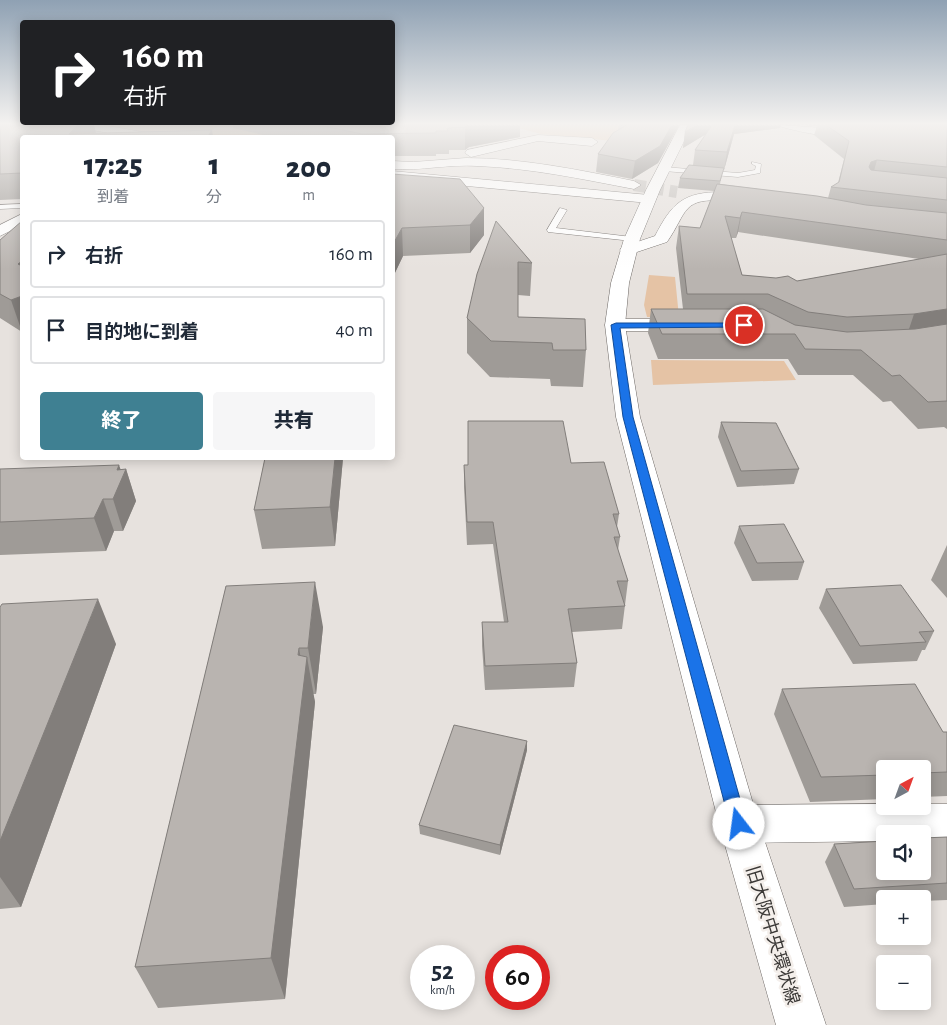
<!DOCTYPE html>
<html lang="ja">
<head>
<meta charset="utf-8">
<style>
  body { margin:0; font-family:"Alegreya Sans","Noto Sans JP",sans-serif; background:#f6f6f7; color:#1f2937; height:100vh; display:flex; flex-direction:column; font-size:19px; white-space:nowrap }
  * { box-sizing:border-box; margin:0 }
  p { font-size:16px; color:#747a83 }
  .icon { flex:none; width:28px; height:28px; fill:none; stroke:currentColor; stroke-width:2; stroke-linecap:round; stroke-linejoin:round }
  .map { position:relative; flex:1; overflow:hidden }
  .details { position:absolute; left:20px; top:135px; width:375px; height:325px; display:flex; flex-direction:column; background:#fff; border-radius:5px; box-shadow:0 2px 12px #0003 }
  .details>* { flex:none }
  .guide { position:absolute; left:20px; top:20px; width:375px; height:105px; border-radius:5px; box-shadow:0 2px 12px #0003; background:#202124; color:#fff; overflow:hidden }
  .needle { width:32px; rotate:41deg }
  .controls { position:absolute; left:876px; top:760px; display:grid; gap:10px }
  .controls a { display:grid; place-items:center; width:55px; height:55px; border-radius:5px; background:#fff; box-shadow:0 2px 12px #0003; font-size:25px }
  .speed { position:absolute; left:410px; top:945px; display:flex; gap:10px; font-size:25px; font-weight:700; text-align:center }
  .speed>* { display:grid; place-content:center; width:65px; height:65px; border-radius:50%; background:#fff; box-shadow:0 2px 12px #0003; line-height:1 }
  .speed small { font-size:12px; font-weight:400 }
  .speed .limit { border:8px solid #d22; background:#fff; color:#111 }
  .pin { position:absolute; display:grid; place-items:center; width:42px; height:42px; color:#fff; margin:-21px; border:2px solid #fff; border-radius:50%; box-shadow:0 1px 5px #0007 }
  .me { position:absolute; width:55px; margin:-28px; rotate:345deg; stroke-linejoin:round; filter:drop-shadow(0 0 4px #0008) }
  .turn { display:flex; align-items:center; gap:18px; height:105px; padding:0 20px; font-size:22px }
  .turn .icon { width:65px; height:65px; stroke-width:2.5 }
  .turn b { display:block; font-size:35px; line-height:42px }
  .eta { display:flex; justify-content:space-evenly; align-items:center; height:85px; text-align:center }
  .eta b { font-size:30px; font-weight:800; line-height:35px }
  .action { display:flex; gap:10px; margin-top:auto; padding:10px 20px }
  .action a { flex:1; height:58px; border-radius:5px; background:#3f8092; color:#fff; font-size:20px; font-weight:800; line-height:58px; text-align:center }
  .action a+a { background:#f6f6f7; color:#1f2937 }
  ul { padding:0; list-style:none }
  li { display:flex; align-items:center; gap:15px; height:68px; margin:0 10px 8px; padding:0 10px; border:2px solid #e0e1e3; border-radius:5px }
  li div { flex:1 }
  li b { display:block; font-size:19px }
  li em { font-style:normal }
  .map>svg:first-child { display:block }
  .green { fill:#e5c3a5 }
  .lines { fill:none; stroke-linecap:round; stroke-linejoin:round }
  .minor-tunnel { stroke:#c4c0bc; stroke-width:12; stroke-dasharray:12 6; stroke-linecap:butt }
  .service-casing { stroke:#6d6865; stroke-width:1 }
  .minor-casing { stroke:#6d6865; stroke-width:1 }
  .tertiary-casing { stroke:#6d6865; stroke-width:1 }
  .primary-casing { stroke:#6d6865; stroke-width:1 }
  .service { fill:#fff; fill-rule:evenodd }
  .minor { fill:#fff; fill-rule:evenodd }
  .tertiary { fill:#fff; fill-rule:evenodd }
  .primary { fill:#fff; fill-rule:evenodd }
  .wall { fill:#9f9b97; fill-rule:evenodd }
  .shaded-wall { fill:#827e7b }
  .building { fill:#b9b4b0; stroke:#827e7b }
  .route { fill:#1a73e8; stroke:#114b97 }
  .labels { text-anchor:middle; stroke-width:5; stroke-linejoin:round; paint-order:stroke }
  .street-label { font-size:18px; fill:#3a3836; stroke:#f4efeb }
</style>
</head>
<body>
<div class="map">
<svg width="947" height="1025" viewBox="0 0 947 1025">
  <rect width="100%" height="100%" fill="#e7e2de"/>
  <path class="green" d="M93,125H220C195,146 125,128 93,125Z
    M249,125L285,137H188L218,129L231,130Z
    M507,125H625L613,141L541,134Z
    M649,275L675,277L679,317H647L644,305Z
    M651,360L784,361L796,380L653,385Z"/>
  <g class="lines">
    <path class="minor-tunnel" d="M634,185L677,192"/>
    <defs>
      <path id="service" d="M752,162L761,164L760,173L738,177L664,171L661,169L664,167L738,173L755,170L756,166L752,164Z
        M22,204V208L0,209V205Z
        M560,208L567,210L556,228L632,237L636,239L632,241L548,232L547,230Z"/>
      <path id="minor" d="M75,125H102L160,135L165,138H136L81,128Z
        M780,125L853,130L859,133C848,143 796,131 782,127Z
        M538,135L592,138L598,142L592,146L538,141L471,157L465,153L467,150Z
        M466,158C522,158 579,170 634,181L641,185L634,189C582,179 530,168 477,166C449,164 421,171 392,169V161L413,162Z
        M722,192L754,197L756,200L754,203C745,205 736,202 727,201C681,197 688,212 667,242L628,255L622,253L620,250L622,247L655,236C672,203 683,192 722,192Z
        M615,319H686L693,321L696,325L693,329L686,331H615L608,329L605,325L608,321Z
        M885,804V806H922V804H947V840L922,841V834H885V841L739,843L725,837L719,824L725,811L739,805Z"/>
      <path id="tertiary" d="M392,171L649,195L654,196L656,199L654,202L649,203L392,179Z
        M22,214V225L0,236V225Z"/>
      <path id="primary" d="M680,125H692L660,190L640,239L629,283L625,325L640,417L759,824L826,1025H776L719,824L616,417L605,325L611,283L624,239L646,190Z"/>
    </defs>
    <use href="#service" class="service-casing"/>
    <use href="#minor" class="minor-casing"/>
    <use href="#tertiary" class="tertiary-casing"/>
    <use href="#primary" class="primary-casing"/>
    <use href="#service" class="service"/>
    <use href="#minor" class="minor"/>
    <use href="#tertiary" class="tertiary"/>
    <use href="#primary" class="primary"/>
  </g>
  <path class="wall" d="M0,125H94L96,133L212,130L213,138H22V199L0,200Z
    M233,125H520V137L469,147L465,150H449V154H436V156H392V138H276L233,128Z
    M619,125H679L658,163L632,179L596,172L598,154L618,130Z
    M805,125H947V429L944,427L918,429L891,401L883,402L853,375H798L788,359H658L648,333L651,309H683L676,248L679,226L700,228L714,191L678,188L680,178L693,165L695,150L706,134L683,148L685,132L780,128L734,134L724,170H723L720,184L828,198L831,187L838,183L844,159L814,135L817,126ZM738,232L919,259L797,281L742,275L731,238H736Z
    M392,174L484,208V235L470,253L403,256L392,279Z
    M22,221V332L0,318V240Z
    M496,221L532,263L530,296L518,295V317L586,350L583,387L551,386L550,379L490,377L467,353V318Z
    M721,422L799,469L794,484L737,487L718,437Z
    M265,458H343L335,546L262,549L254,510Z
    M571,463L619,514L617,527L620,537L618,550L628,581L622,629L572,632L577,663L574,687L485,690L482,646V622H504L493,544L467,545L464,487V465Z
    M0,469H126L136,501L123,531H114L106,551L0,555Z
    M739,526L804,562L798,580L752,581L734,543Z
    M947,545V598L931,580Z
    M226,586L323,627L316,694H313L315,702L285,999L158,1008L135,967Z
    M826,589L934,631L925,650H922L917,661L853,664L819,608Z
    M0,607L116,644L21,907L0,909Z
    M782,689L943,732H947V796L922,797V769H885V799L810,802L774,714Z
    M527,741V750L500,855L420,834L419,825Z
    M947,837V900L922,901V899H885V904L844,907L825,862L834,844Z"/>
  <path class="shaded-wall" d="M78,125H94L96,134H69Z
    M468,125H520V137L469,147L465,150V127Z
    M672,125H679L658,163L632,179L635,161Z
    M697,125H721L683,148L685,132Z
    M735,125H781L780,128L734,134L724,170L727,152Z
    M212,130L213,138H207Z
    M877,160L872,178L869,167L871,162Z
    M484,208V235L470,253V225Z
    M742,212L738,232L736,238L740,218Z
    M402,228L403,256L392,279V246Z
    M22,261V276L18,264Z
    M22,296V332L11,300Z
    M947,309V330L906,338L914,314Z
    M335,458H343L335,546L330,507Z
    M119,465L123,476L126,469L136,501L123,531L113,499L117,470Z
    M103,499L114,531L106,551L94,518Z
    M315,582L323,627L316,694L308,648Z
    M98,599L116,644L21,907L0,877V841Z
    M299,648L304,677L307,657L315,702L285,999L271,958Z
    M527,741V750L500,855V845Z"/>
  <path class="building" d="M0,125H78L69,134L212,130L207,138H22V173L0,174Z
    M319,125H468L465,127L447,128L448,131H436V133L362,134Z
    M619,125H672L660,146L635,161L598,154L613,133L627,125Z
    M688,125H697L685,132Z
    M712,125H735L727,152L695,150Z
    M826,125H947V167L877,160L871,162L869,167L871,170L947,178V200L831,187L839,182L849,141Z
    M689,165L724,168L720,181L680,178Z
    M392,174L460,179L484,208L470,225L402,228L392,246Z
    M717,184L817,196L866,205L947,213V240L742,212L740,218L725,216L742,275L776,278L788,276L797,281L947,254V309L914,314L847,317L808,312L768,294H687L679,226L700,228Z
    M22,221V261L18,264L22,266V296L11,300L0,294V240Z
    M496,221L532,263L518,262V317L585,319L586,350H553L552,343L491,341L467,318L477,274Z
    M651,309H763L795,325L847,332L915,329L947,324V401L928,402L900,375L892,376L861,350L805,349L795,334H662Z
    M468,421H563L571,463L604,462L619,514H613L620,537H614L628,581H617L625,606L568,609L577,663L485,666L482,622H508L493,522H467L464,465H468Z
    M721,422L776,423L799,469L741,471Z
    M265,458H335L330,507L254,510Z
    M119,465L117,470L126,469L113,499H103L94,518L0,522V469Z
    M784,524L804,562L757,563L739,526Z
    M315,582L308,648H299L298,655L307,657L271,958L135,967L226,586Z
    M901,585L934,631L919,632L926,642L860,646L826,589Z
    M98,599L0,841V607L2,604Z
    M915,684L943,732H947V772L922,773V769H885V775L821,777L782,689Z
    M454,725L527,741L500,845L419,825Z
    M947,837V883L854,889L834,844L885,841V871H922V838Z"/>
  <linearGradient id="sky" x2="0" y2="1"><stop stop-color="#8fa1b3"/><stop offset="0.46" stop-color="#f4f2f0"/><stop offset="1" stop-color="#f4f2f0" stop-opacity="0"/></linearGradient>
  <rect width="947" height="269" fill="url(#sky)"/>
  <path class="route" d="M616,323H744L749,325L744,327L620,328L633,417L747,824L745,829L739,831L733,829L730,824L623,417L611,325Z"/>
  <g class="labels">
    <g class="street-label">
      <text transform="translate(773 935) rotate(73)" y="6">旧大阪中央環状線</text>
    </g>
  </g>
</svg>
<div class="controls">
<a><svg class="needle" viewBox="-14 -14 28 28"><path d="M0-13l5 13h-10z" fill="#e53935"/><path d="M0 13l5-13h-10z" fill="#747a83"/></svg></a>
<a><svg class="icon" aria-label="sound" viewBox="0 0 24 24"><path d="M4 9h4l5-4v14l-5-4H4zM17 9q2 3 0 6"/></svg></a>
<a>+</a>
<a>−</a>
</div>
<div class="speed"><div>52<small>km/h</small></div><div class="limit">60</div></div>
<div class="pin" style="left:744px;top:325px;background:#d93025"><svg class="icon" aria-label="arrive" viewBox="0 0 24 24"><path d="M6 21V4h12l-3 4 3 4H6"/></svg></div>
<svg class="me" style="left:739px;top:824px" viewBox="-20 -20 40 40"><circle r="19" fill="#fff"/><path d="M0-13L10 11 0 6-10 11z" fill="#1a73e8"/></svg>
<div class="guide">
<div class="turn"><svg class="icon" aria-label="right" viewBox="0 0 24 24"><path d="M7 20v-9h11M14 6l5 5-5 5"/></svg><div><b>160 m</b>右折</div></div>
</div>
<section class="details">
<div class="eta">
<div><b>17:25</b><p>到着</p></div>
<div><b>1</b><p>分</p></div>
<div><b>200</b><p>m</p></div>
</div>
<ul>
<li><svg class="icon" aria-label="right" viewBox="0 0 24 24"><path d="M7 20v-9h11M14 6l5 5-5 5"/></svg><div><b>右折</b></div><em>160 m</em></li>
<li><svg class="icon" aria-label="arrive" viewBox="0 0 24 24"><path d="M6 21V4h12l-3 4 3 4H6"/></svg><div><b>目的地に到着</b></div><em>40 m</em></li>
</ul>
<div class="action"><a>終了</a><a>共有</a></div>
</section>
</div>
</body>
</html>
